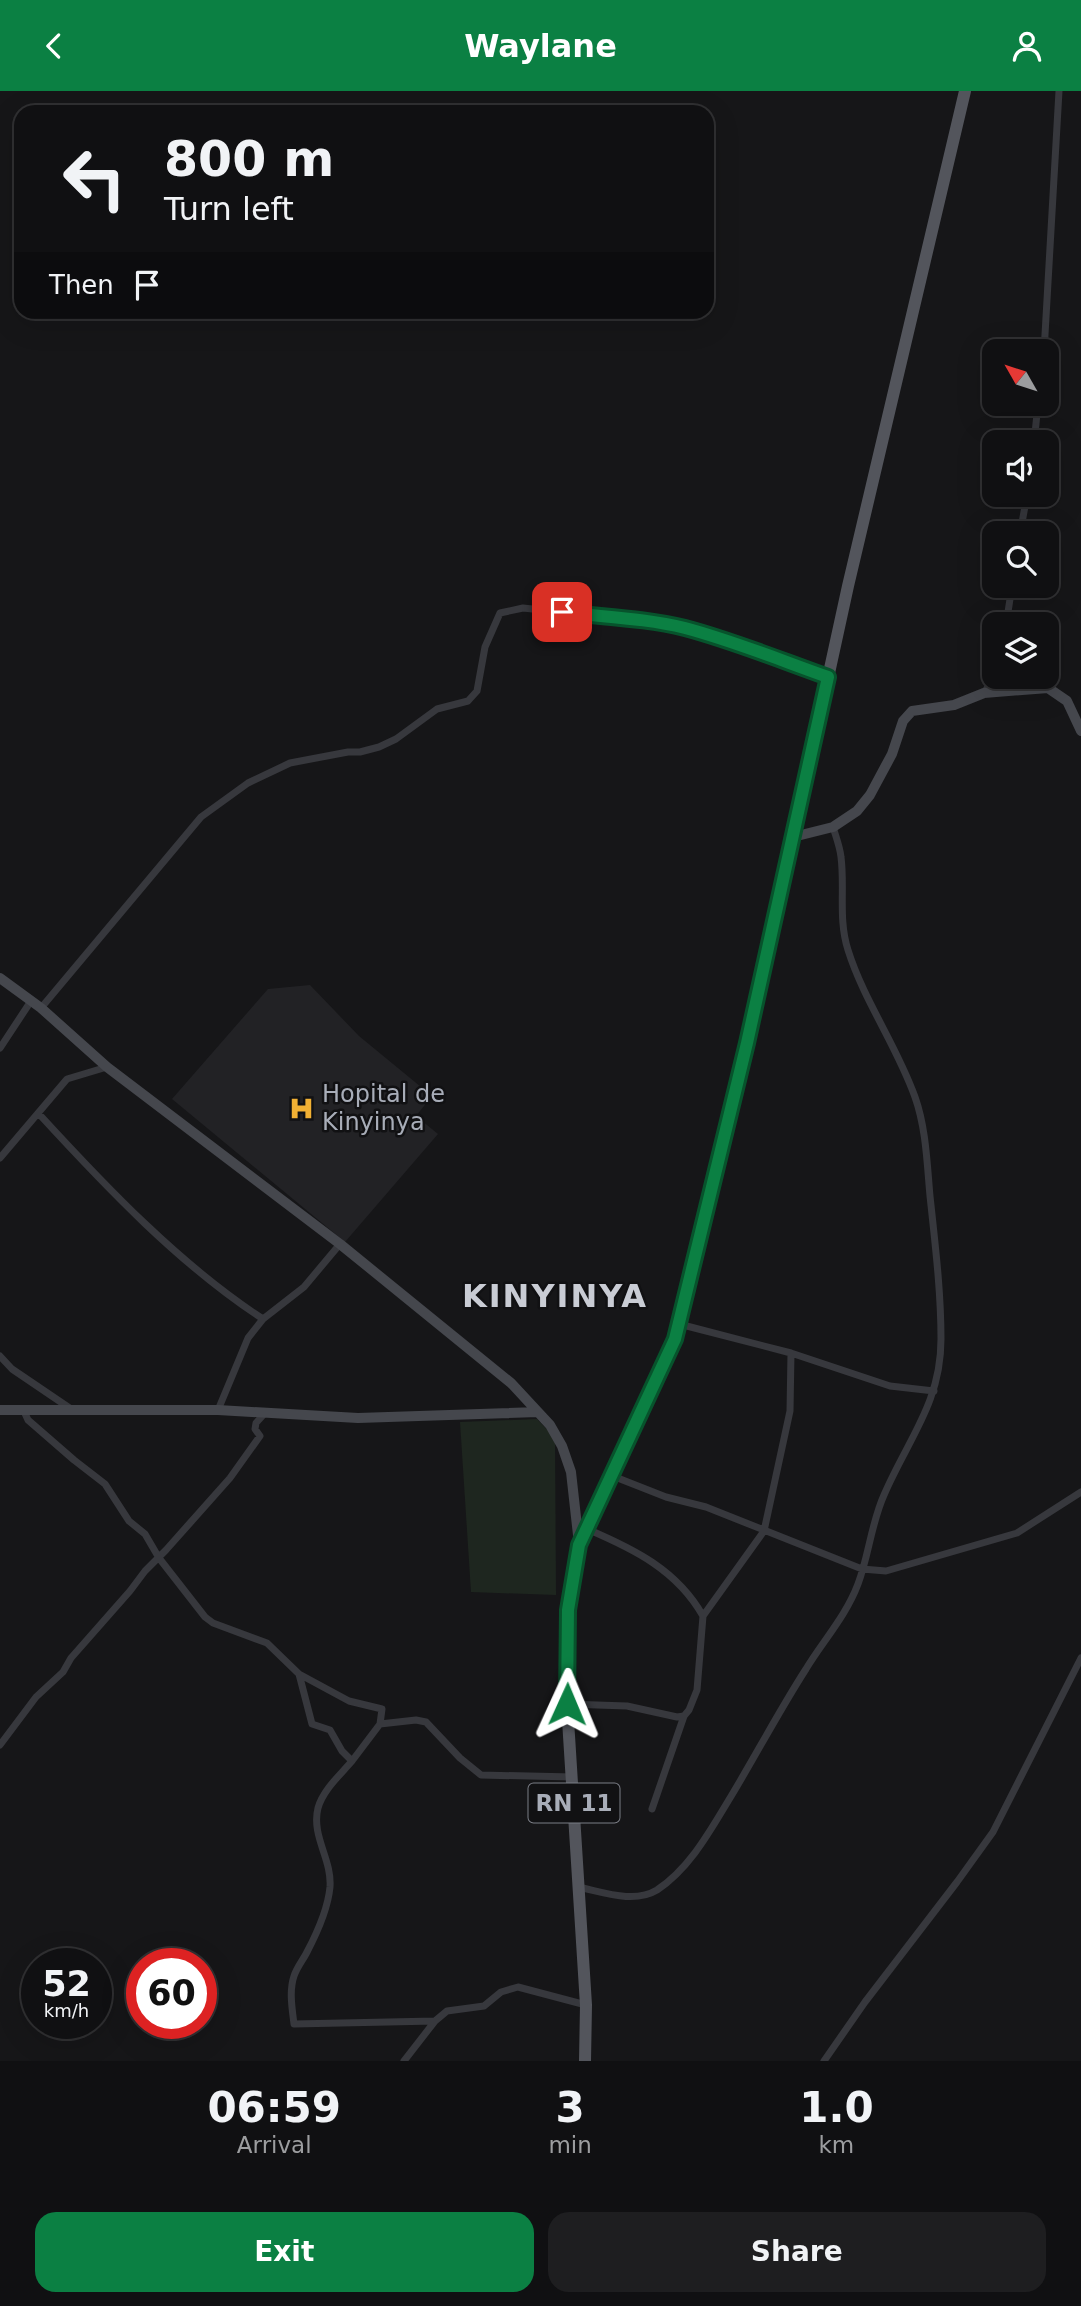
<!DOCTYPE html>
<html lang="en">
<head>
<meta charset="utf-8">
<style>
  body { margin:0; font-family:"DejaVu Sans",sans-serif; background:#1e1e20; color:#f1f3f6; height:100vh; display:flex; flex-direction:column; font-size:26px; white-space:nowrap }
  * { box-sizing:border-box; margin:0 }
  p { font-size:23px; color:#9c9d9f }
  .icon { flex:none; width:38px; height:38px; fill:none; stroke:currentColor; stroke-width:2; stroke-linecap:round; stroke-linejoin:round }
  .map { position:relative; height:1970px; overflow:hidden }
  .sheet { display:flex; flex-direction:column; background:#101012; flex:1 }
  .sheet>* { flex:none }
  .banner { position:absolute; left:14px; top:14px; width:700px; height:214px; border-radius:21px; box-shadow:0 7px 28px #0002,0 0 0 2px #303032; background:#101012; color:#f1f3f6; overflow:hidden }
  .needle { width:46px; rotate:309deg }
  .controls { position:absolute; left:982px; top:248px; display:grid; gap:14px }
  .controls a { display:grid; place-items:center; width:77px; height:77px; border-radius:14px; background:#101012; box-shadow:0 7px 28px #0002,0 0 0 2px #303032; font-size:35px }
  .speed { position:absolute; left:21px; top:1857px; display:flex; gap:14px; font-size:35px; font-weight:700; text-align:center }
  .speed>* { display:grid; place-content:center; width:91px; height:91px; border-radius:50%; background:#101012; box-shadow:0 7px 28px #0002,0 0 0 2px #303032; line-height:1 }
  .speed small { font-size:18px; font-weight:400 }
  .speed .limit { border:10px solid #d22; background:#fff; color:#111 }
  .pin { position:absolute; display:grid; place-items:center; width:60px; height:60px; color:#fff; margin:-30px; border-radius:14px; box-shadow:0 4px 10px #0006 }
  .me { position:absolute; width:77px; margin:-38px; rotate:1deg; stroke-linejoin:round; filter:drop-shadow(0 0 5px #0008) }
  .turn { display:flex; align-items:center; gap:24px; height:147px; padding:0 35px; font-size:32px }
  .turn .icon { width:91px; height:91px; stroke-width:2.5 }
  .turn b { display:block; font-size:49px; line-height:60px }
  .then { display:flex; align-items:center; height:66px; padding:0 35px; background:#0003; gap:14px; font-size:26px }
  .eta { display:flex; justify-content:space-evenly; align-items:center; height:119px; text-align:center }
  .eta b { font-size:42px; font-weight:600; line-height:49px }
  .primary-button { display:flex; gap:14px; margin-top:auto; padding:14px 35px }
  .primary-button a { flex:1; height:80px; border-radius:21px; background:#0b8043; color:#fff; font-size:28px; font-weight:600; line-height:80px; text-align:center }
  .primary-button a+a { background:#1e1e20; color:#f1f3f6 }
  header { display:flex; justify-content:space-between; align-items:center; height:91px; padding:0 35px; background:#0b8043; color:#fff; font-size:32px; font-weight:600 }
  .map>svg:first-child { display:block }
  .built { fill:#222225 }
  .green { fill:#1e261f }
  .lines { fill:none; stroke-linecap:round; stroke-linejoin:round }
  .street { stroke:#37383d; stroke-width:7 }
  .secondary { stroke:#45474d; stroke-width:10 }
  .primary { stroke:#53555c; stroke-width:12 }
  .route-casing { stroke:#07532c; stroke-width:18 }
  .route { stroke:#0b8043; stroke-width:12 }
  .labels { text-anchor:middle; stroke-width:5; stroke-linejoin:round; paint-order:stroke }
  .shield { fill:#111113; stroke:#7b7e86; stroke-width:2 }
  .shield-label { font-size:23px; font-weight:bold; fill:#a8adb8 }
  .poi-label { font-size:24px; fill:#a8adb8; stroke:#111113; text-anchor:start }
  .district-label { font-size:32px; font-weight:bold; letter-spacing:2px; fill:#c9ccd4; stroke:#111113 }
</style>
</head>
<body>
<header><svg class="icon" aria-label="back" viewBox="0 0 24 24"><path d="M15 5l-7 7 7 7"/></svg>Waylane<svg class="icon" aria-label="person" viewBox="0 0 24 24"><circle cx="12" cy="8" r="4"/><path d="M4 21q1-7 8-7t8 7"/></svg></header>
<div class="map">
<svg width="1081" height="1970" viewBox="0 0 1081 1970">
  <rect width="100%" height="100%" fill="#161618"/>
  <path class="built" d="M310,894L359,945L432,1005L416,1025L438,1043L345,1151L172,1008L268,898Z"/>
  <path class="green" d="M537,1328L555,1347L556,1504L471,1501L460,1331Z"/>
  <g class="lines">
    <path class="street" d="M1044,261L1059,0
      M1034,352L1038,313
      M1020,443L1027,404
      M1006,534L1012,495
      M984,602L994,586
      M41,917L201,726L248,692L290,672L348,661H360L379,656L396,648L437,618L468,610L477,600L485,556L500,522L523,517L617,527L683,537L739,553L828,586
      M0,957L31,910
      M39,1023C106,1096 180,1174 263,1228
      M0,1067L67,988L107,976
      M679,1233L791,1262L890,1295L934,1300
      M0,1265L12,1278L71,1318
      M23,1318L28,1329L74,1369L105,1393L129,1430L145,1443L159,1467L205,1526L213,1532L267,1552L299,1583L312,1633L330,1639L342,1660L352,1670C340,1684 323,1699 318,1717C311,1745 332,1768 330,1796C328,1817 317,1842 307,1861C303,1869 297,1876 294,1885C289,1900 292,1917 294,1933L435,1930
      M218,1319L248,1247L263,1228L304,1196L340,1153
      M610,1384L666,1406L706,1416L862,1478L886,1480L1017,1442L1081,1401
      M587,1438C634,1458 677,1479 703,1525
      M299,1583L349,1610L382,1618L380,1633L352,1670
      M567,1613L627,1615L677,1626L684,1625L689,1619L697,1599L703,1525L764,1440L790,1320L791,1262
      M380,1633L416,1629L426,1631L460,1667L481,1684L573,1686
      M0,1654L36,1606L63,1581L71,1567L130,1500L145,1480L166,1459L230,1387L260,1345L255,1338L256,1332L265,1322
      M652,1718L684,1625
      M578,1796C603,1801 634,1813 657,1799C690,1777 710,1740 730,1707C756,1664 779,1620 806,1578C823,1550 846,1525 858,1493C869,1464 871,1433 884,1404C908,1348 941,1312 941,1248C941,1200 935,1152 930,1105C927,1072 926,1037 915,1006C897,955 864,910 848,859C838,828 845,797 841,766C840,756 836,746 833,736
      M404,1970L435,1930L447,1920L484,1915L501,1901L518,1896L586,1914
      M824,1970L865,1911L957,1791L993,1741L1081,1567"/>
    <path class="secondary" d="M793,746L833,736L857,720L870,704L892,663L903,630L912,620L954,614L984,602L1048,597L1067,610L1081,640
      M0,887L41,917L107,976L340,1153L511,1292L550,1334L562,1355L571,1381L579,1453
      M0,1319H218L358,1327L538,1321"/>
    <path class="primary" d="M585,1970L586,1914L567,1613L568,1519L579,1454L610,1384L660,1284L679,1233L778,816L848,495L965,0"/>
  </g>
  <g class="lines">
    <defs>
      <path id="route" d="M562,521C602,526 645,527 685,537C734,550 780,569 828,586L747,952L675,1248L579,1454L568,1519L567,1613"/>
    </defs>
    <use href="#route" class="route-casing"/>
    <use href="#route" class="route"/>
  </g>
  <defs>
    <symbol id="hospital-bare" viewBox="-9 -9 18 18"><path d="M-5-5h3v3.5h4V-5h3V5h-3V1.5h-4V5h-3Z" fill="#f2b134" stroke="#111113" stroke-width="2.5" paint-order="stroke"/></symbol>
  </defs>
  <g fill-rule="evenodd">
    <use href="#hospital-bare" x="284" y="1000" width="35" height="35"/>
  </g>
  <g class="labels">
    <rect class="shield" x="528.5" y="1692.5" width="91" height="39" rx="5"/>
    <g class="shield-label">
      <text x="574" y="1720">RN 11</text>
    </g>
    <g class="poi-label">
      <text x="322" y="1011">Hopital de<tspan x="322" dy="28">Kinyinya</tspan></text>
    </g>
    <g class="district-label">
      <text x="555" y="1216">KINYINYA</text>
    </g>
  </g>
</svg>
<div class="controls">
<a><svg class="needle" viewBox="-14 -14 28 28"><path d="M0-13l5 13h-10z" fill="#e53935"/><path d="M0 13l5-13h-10z" fill="#9c9d9f"/></svg></a>
<a><svg class="icon" aria-label="sound" viewBox="0 0 24 24"><path d="M4 9h4l5-4v14l-5-4H4zM17 9q2 3 0 6"/></svg></a>
<a><svg class="icon" aria-label="search" viewBox="0 0 24 24"><circle cx="10" cy="10" r="6"/><path d="M15 15l6 6"/></svg></a>
<a><svg class="icon" aria-label="layers" viewBox="0 0 24 24"><path d="M12 4l9 5-9 5-9-5zM3 14l9 5 9-5"/></svg></a>
</div>
<div class="speed"><div>52<small>km/h</small></div><div class="limit">60</div></div>
<div class="pin" style="left:562px;top:521px;background:#d93025"><svg class="icon" aria-label="arrive" viewBox="0 0 24 24"><path d="M6 21V4h12l-3 4 3 4H6"/></svg></div>
<svg class="me" style="left:567px;top:1613px" viewBox="-20 -20 40 40"><path d="M0-17L14 15 0 8-14 15z" fill="#0b8043" stroke="#fff" stroke-width="4"/></svg>
<div class="banner">
<div class="turn"><svg class="icon" aria-label="left" viewBox="0 0 24 24"><path d="M17 20v-9H6M10 6l-5 5 5 5"/></svg><div><b>800 m</b>Turn left</div></div>
<div class="then">Then<svg class="icon" aria-label="arrive" viewBox="0 0 24 24"><path d="M6 21V4h12l-3 4 3 4H6"/></svg></div>
</div>
</div>
<section class="sheet">
<div class="eta">
<div><b>06:59</b><p>Arrival</p></div>
<div><b>3</b><p>min</p></div>
<div><b>1.0</b><p>km</p></div>
</div>
<div class="primary-button"><a>Exit</a><a>Share</a></div>
</section>
</body>
</html>
